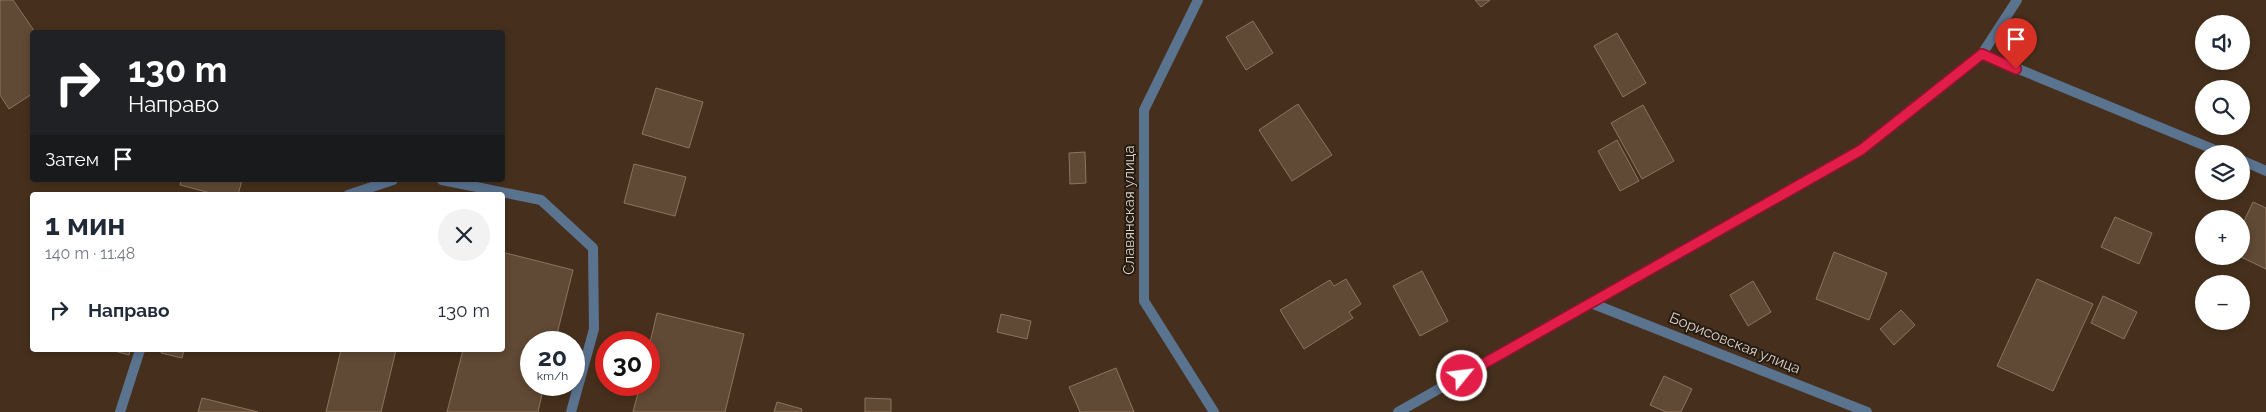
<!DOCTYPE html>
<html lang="ru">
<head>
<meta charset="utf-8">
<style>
  body { margin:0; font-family:Raleway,sans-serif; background:#f2f2f3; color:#1f2937; height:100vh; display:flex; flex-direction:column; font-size:19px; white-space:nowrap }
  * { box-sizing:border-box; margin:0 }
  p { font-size:16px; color:#747a83 }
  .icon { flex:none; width:28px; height:28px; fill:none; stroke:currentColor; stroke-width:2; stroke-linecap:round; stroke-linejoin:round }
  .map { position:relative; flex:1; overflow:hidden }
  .panel { position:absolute; left:30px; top:192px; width:475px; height:160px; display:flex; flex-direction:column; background:#fff; border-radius:5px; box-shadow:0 2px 8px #0003 }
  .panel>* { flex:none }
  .hud { position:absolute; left:30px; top:30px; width:475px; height:152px; border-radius:5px; box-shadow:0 2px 8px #0003; background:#202124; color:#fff; overflow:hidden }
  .tools { position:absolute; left:2195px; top:15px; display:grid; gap:10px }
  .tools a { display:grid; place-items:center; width:55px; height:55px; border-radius:50%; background:#fff; box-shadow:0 2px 8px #0003; font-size:25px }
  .speed { position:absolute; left:520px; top:331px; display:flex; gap:10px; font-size:25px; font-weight:700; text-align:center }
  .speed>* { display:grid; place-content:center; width:65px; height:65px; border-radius:50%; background:#fff; box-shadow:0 2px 8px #0003; line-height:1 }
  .speed small { font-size:12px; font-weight:400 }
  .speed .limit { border:8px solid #d22; background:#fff; color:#111 }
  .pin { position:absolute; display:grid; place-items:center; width:42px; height:42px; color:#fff; margin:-51px -21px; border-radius:50% 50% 50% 0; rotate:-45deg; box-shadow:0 0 5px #0007 }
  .pin .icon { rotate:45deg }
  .me { position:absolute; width:55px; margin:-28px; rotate:61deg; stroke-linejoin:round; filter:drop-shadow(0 0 4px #0008) }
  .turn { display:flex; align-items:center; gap:18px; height:105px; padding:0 15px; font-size:22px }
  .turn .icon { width:65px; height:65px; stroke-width:2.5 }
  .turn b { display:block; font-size:35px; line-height:42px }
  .then { display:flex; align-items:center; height:48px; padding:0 15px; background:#0003; gap:10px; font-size:19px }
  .round { display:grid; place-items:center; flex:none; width:52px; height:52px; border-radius:26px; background:#f2f2f3 }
  .overview { display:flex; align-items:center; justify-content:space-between; height:85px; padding:0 15px }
  h1 { font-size:30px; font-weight:700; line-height:38px }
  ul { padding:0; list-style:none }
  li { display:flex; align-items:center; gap:15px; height:65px; padding:0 15px }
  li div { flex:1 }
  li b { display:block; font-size:19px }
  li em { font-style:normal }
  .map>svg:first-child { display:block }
  .building { fill:#604935; stroke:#8c745f }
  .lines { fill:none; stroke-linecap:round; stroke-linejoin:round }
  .lane { stroke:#5a738f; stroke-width:10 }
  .street { stroke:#5a738f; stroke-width:10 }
  .route-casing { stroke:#92132f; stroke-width:12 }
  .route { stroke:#e11d48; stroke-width:9 }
  .labels { text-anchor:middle; stroke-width:4; stroke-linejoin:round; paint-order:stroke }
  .street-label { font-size:15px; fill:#ddcfc4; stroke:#241b12 }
</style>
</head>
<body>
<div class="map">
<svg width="2266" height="412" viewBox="0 0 2266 412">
  <rect width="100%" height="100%" fill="#46301d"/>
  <path class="building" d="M0,0H13L35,32H32V94L9,109L0,95Z
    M1475,0H1490L1481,7Z
    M1253,21L1273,53L1246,70L1226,37Z
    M1617,33L1646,83L1623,97L1594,46Z
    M656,88L703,102L689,148L642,134Z
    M1298,104L1332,155L1292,181L1259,130Z
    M1643,105L1674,161L1642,179L1611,123Z
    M1617,140L1639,181L1620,191L1598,151Z
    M1085,152L1086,183L1070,184L1069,153Z
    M634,164L686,177L675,216L624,203Z
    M181,180H242L238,195H218L180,185Z
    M2253,202L2266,208V269L2239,256H2241V220L2244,221Z
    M2229,214L2239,219H2226Z
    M2115,217L2152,233L2139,264L2101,247Z
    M502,252L573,270L555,342H531V385H544L538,412H447L463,350H502Z
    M1834,252L1887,273L1869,320L1816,299Z
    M1422,271L1448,321L1420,336L1393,286Z
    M1346,279L1361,304L1349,312L1353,318L1304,349L1280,310L1330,280L1334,286Z
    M2037,279L2093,304L2053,391L1997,366Z
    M1753,281L1771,312L1748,326L1730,295Z
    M2103,296L2137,312L2124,339L2091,323Z
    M1901,310L1915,325L1894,345L1880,329Z
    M657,313L744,334L725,412H633L640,385H649V347Z
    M1001,314L1031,321L1027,339L997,332Z
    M111,350H130L129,355Z
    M162,350H184L182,358L161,353Z
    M341,350H396L381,412H326Z
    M1116,368L1134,412H1080L1069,387Z
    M1664,376L1692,389L1681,412H1666L1650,405Z
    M202,398L258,412H198Z
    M865,398L891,399V412H865Z
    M777,402L802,409L801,412H774Z"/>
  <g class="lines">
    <path class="lane" d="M1982,54L2225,154
      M2241,160L2266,171
      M442,180L541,200L593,248L594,329L571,412
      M348,195L393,180
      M120,412L140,350"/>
    <path class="street" d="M1198,0L1144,110V301L1214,412
      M1591,303L1867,412
      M1398,412L1861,150L1982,54L2017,0"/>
  </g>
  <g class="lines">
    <defs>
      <path id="route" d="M1462,376L1861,150L1982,54L2016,69"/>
    </defs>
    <use href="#route" class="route-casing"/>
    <use href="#route" class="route"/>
  </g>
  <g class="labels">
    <g class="street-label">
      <text transform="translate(1129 210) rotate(-90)" y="5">Славянская улица</text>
      <text transform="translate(1735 343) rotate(22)" y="5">Борисовская улица</text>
    </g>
  </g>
</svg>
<div class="tools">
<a><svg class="icon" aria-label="sound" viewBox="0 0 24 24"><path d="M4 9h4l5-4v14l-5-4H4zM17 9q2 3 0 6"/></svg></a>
<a><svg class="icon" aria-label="search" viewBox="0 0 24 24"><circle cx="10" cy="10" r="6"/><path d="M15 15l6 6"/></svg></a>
<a><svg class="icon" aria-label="layers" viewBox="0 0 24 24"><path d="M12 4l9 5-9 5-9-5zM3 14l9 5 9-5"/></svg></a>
<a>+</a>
<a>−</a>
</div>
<div class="speed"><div>20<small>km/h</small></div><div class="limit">30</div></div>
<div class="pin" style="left:2016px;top:69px;background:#d93025"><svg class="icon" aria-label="arrive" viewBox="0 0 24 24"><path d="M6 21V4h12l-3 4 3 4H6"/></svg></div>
<svg class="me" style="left:1462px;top:376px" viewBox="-20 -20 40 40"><circle r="17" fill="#e11d48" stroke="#fff" stroke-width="3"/><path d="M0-11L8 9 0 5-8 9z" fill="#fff"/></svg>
<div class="hud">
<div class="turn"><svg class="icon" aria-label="right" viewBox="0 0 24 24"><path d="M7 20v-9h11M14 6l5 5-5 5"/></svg><div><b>130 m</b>Направо</div></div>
<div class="then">Затем<svg class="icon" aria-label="arrive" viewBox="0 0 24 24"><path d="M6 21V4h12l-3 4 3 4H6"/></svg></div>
</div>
<section class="panel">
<div class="overview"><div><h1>1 мин</h1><p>140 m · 11:48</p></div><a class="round"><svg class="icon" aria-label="close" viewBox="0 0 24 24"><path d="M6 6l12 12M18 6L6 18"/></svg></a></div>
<ul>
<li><svg class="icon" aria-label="right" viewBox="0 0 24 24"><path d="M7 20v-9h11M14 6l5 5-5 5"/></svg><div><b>Направо</b></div><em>130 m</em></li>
</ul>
</section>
</div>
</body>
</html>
